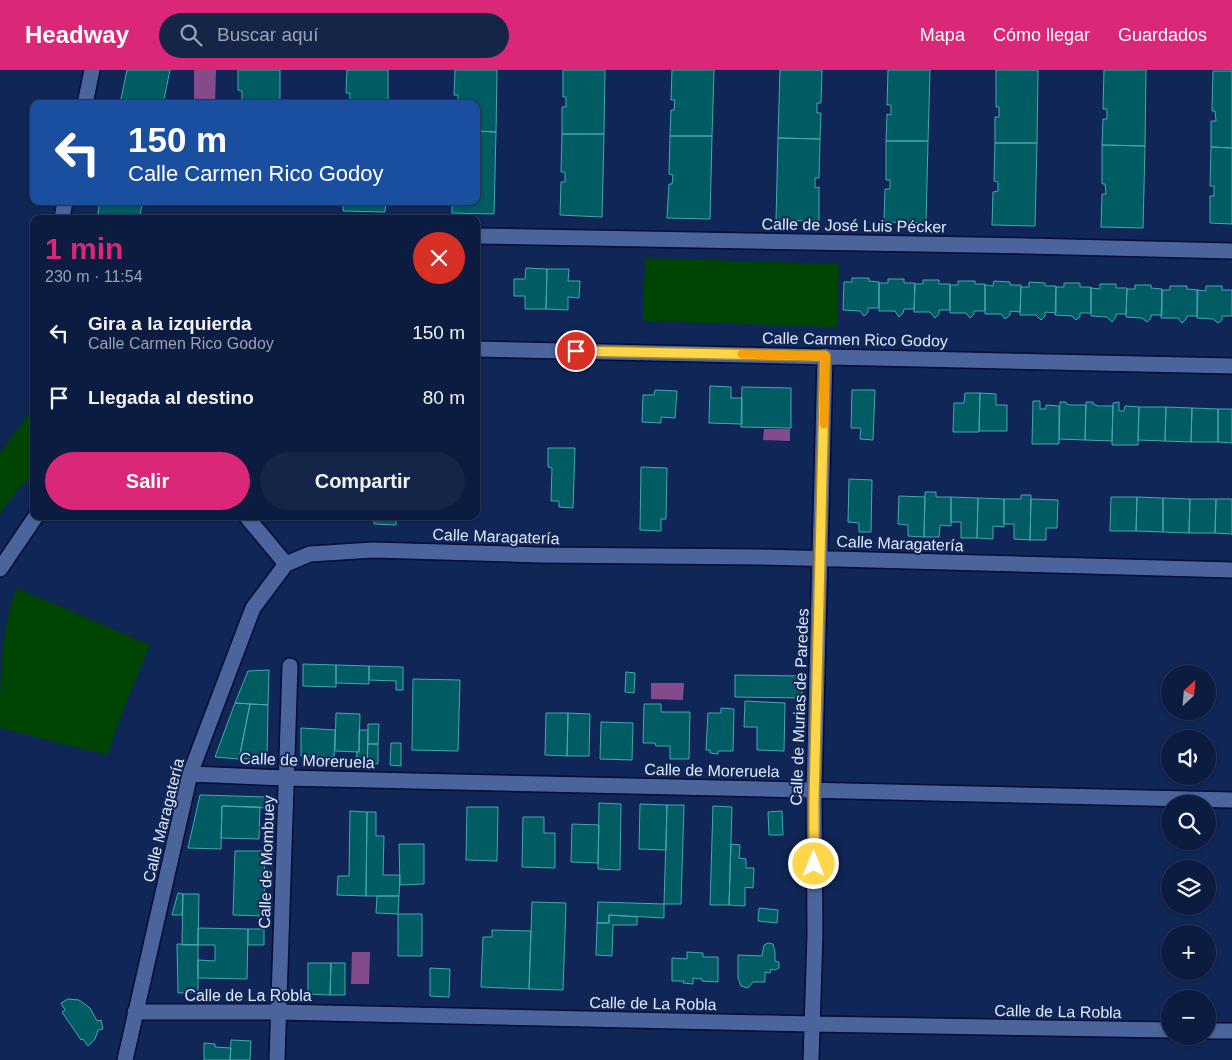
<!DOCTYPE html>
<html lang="es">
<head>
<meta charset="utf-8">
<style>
  body { margin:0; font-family:Arial,sans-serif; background:#152547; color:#f1f3f6; height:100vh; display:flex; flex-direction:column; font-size:19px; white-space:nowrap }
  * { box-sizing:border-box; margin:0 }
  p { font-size:16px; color:#9aa1b1 }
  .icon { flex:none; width:28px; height:28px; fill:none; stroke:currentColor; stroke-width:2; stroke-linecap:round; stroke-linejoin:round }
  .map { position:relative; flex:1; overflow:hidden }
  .side { position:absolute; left:30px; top:145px; width:450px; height:305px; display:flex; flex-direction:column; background:#0c1c40; border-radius:10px; box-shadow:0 1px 4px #0004,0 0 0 1px #2c3a59 }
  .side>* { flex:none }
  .hud { position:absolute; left:30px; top:30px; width:450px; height:105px; border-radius:10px; box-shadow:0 1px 4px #0004,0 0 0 1px #2c3a59; background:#1a4fa0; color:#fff; overflow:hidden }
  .needle { width:32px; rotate:26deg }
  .controls { position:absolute; left:1161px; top:595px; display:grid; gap:10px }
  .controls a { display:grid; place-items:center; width:55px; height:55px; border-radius:50%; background:#0c1c40; box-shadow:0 1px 4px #0004,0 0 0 1px #2c3a59; font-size:25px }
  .pin { position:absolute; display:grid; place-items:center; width:42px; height:42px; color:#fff; margin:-21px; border:2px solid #fff; border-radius:50%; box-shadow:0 1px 5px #0007 }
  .me { position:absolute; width:55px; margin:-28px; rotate:0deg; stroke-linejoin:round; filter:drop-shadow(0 0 4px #0008) }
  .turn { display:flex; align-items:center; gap:18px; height:105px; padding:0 15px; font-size:22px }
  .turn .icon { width:65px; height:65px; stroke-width:2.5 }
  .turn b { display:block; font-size:35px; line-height:42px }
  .round { display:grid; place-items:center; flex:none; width:52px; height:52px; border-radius:26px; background:#152547 }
  .overview { display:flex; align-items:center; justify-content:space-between; height:85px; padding:0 15px }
  h1 { font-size:30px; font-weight:800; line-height:38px; color:#db2777 }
  .action { display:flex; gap:10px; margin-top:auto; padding:10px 15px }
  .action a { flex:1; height:58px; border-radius:30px; background:#db2777; color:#fff; font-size:20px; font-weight:800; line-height:58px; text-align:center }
  .action a+a { background:#152547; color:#f1f3f6 }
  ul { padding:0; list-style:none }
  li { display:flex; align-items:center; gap:15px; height:65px; padding:0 15px }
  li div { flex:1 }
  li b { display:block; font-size:19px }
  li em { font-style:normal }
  header { display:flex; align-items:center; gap:30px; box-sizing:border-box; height:70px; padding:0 25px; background:#db2777; color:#fff }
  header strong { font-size:24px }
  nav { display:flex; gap:28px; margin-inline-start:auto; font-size:18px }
  .search { width:350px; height:45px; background:#152547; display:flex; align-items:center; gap:12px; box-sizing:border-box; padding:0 18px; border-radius:28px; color:#9aa1b1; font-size:19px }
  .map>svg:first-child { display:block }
  .green { fill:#004403 }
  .water { fill:#834b89 }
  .building { fill:#005b62; stroke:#45a8b1 }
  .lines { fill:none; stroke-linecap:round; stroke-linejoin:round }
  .minor-casing { stroke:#000b3a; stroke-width:18 }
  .minor { stroke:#4b659c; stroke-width:15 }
  .route-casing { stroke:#a68a30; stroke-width:12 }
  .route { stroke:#ffd54a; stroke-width:9 }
  .slow { stroke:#f59e0b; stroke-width:9 }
  .labels { text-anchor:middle; stroke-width:4; stroke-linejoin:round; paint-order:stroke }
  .street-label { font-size:16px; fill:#e0e9fc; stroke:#102656 }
</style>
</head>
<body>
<header>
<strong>Headway</strong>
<div class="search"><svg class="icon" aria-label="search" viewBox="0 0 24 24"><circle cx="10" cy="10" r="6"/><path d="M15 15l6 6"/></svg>Buscar aquí</div>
<nav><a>Mapa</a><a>Cómo llegar</a><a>Guardados</a></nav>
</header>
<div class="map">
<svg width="1232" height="990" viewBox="0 0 1232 990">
  <rect width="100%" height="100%" fill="#102656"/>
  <path class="green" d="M645,188L839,194L837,257L643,251Z
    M34,337V405L19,418L0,444V383Z
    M17,518L150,575L123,641L107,685L0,658C0,611 0,562 17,518Z"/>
  <path class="water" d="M194,0H216L215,34H194Z
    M764,359H790V371L763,370Z
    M651,613H684L683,630L651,629Z
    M352,882H370L369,914H351Z"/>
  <path class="building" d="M127,0H170L163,34H120Z
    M238,0H280V34H238V31L242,30V21L238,20Z
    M347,0H388V34H346L350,33V23H346Z
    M455,0H497L496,62L476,61V34H458V25H454Z
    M563,0H605L604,64H562V37H566V27H563Z
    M672,0H714L712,66H670L671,40H674L675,30H671Z
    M780,0H822L821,33H817V43H821L820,69L778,68Z
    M888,0H930L928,71H886L887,44L891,45V35H887Z
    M996,0H1038L1037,73H995V47H999V37H996Z
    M1104,0H1146L1145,76L1102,75L1103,49H1107V39H1103Z
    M1213,1H1232V78L1211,77V51H1216L1215,41H1212Z
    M476,61L496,62L494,144L452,143V131H476Z
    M562,64H604L602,147L560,145L561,112H565V102H561Z
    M670,66H712L710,149L667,148L669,114H672L673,105L669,104Z
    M778,68L820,69L819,108H815V118L819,117V151L776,150Z
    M886,71H928L926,153L884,152L885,119H890V110H886Z
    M995,73H1037L1035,156L992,155L993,122L998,121V112L994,111Z
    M1102,75L1145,76L1143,158L1101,157L1102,124H1106L1105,114H1102Z
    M1211,77L1232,78V154L1210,153V126H1214V116H1210Z
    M100,131H143L139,149H97Z
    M343,131H386L385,142L343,141Z
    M526,198L547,199L546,239H525V226H514V209H525Z
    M547,199H569L568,211H580L579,228L568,227V240L546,239Z
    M852,208H869V211L879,212V238H868V242L864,246L860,241L843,240L844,212H852Z
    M888,209H904V213H915L914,239H904L903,243L899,247L895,241H879V213H888Z
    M923,210H939V214H950V240H939V244L935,248L930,242H914L915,214H923Z
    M958,211H975V214H985V241H974V244L970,248L966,243H950V215H958Z
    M994,211L1010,212V215H1021L1020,242L1010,241V245L1005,249L1001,244H985V215L993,216Z
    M1029,212L1045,213V216H1056V243L1045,242V246L1041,250L1036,245H1020L1021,217H1029Z
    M1064,213H1080V217H1091V243H1080V247L1076,250L1072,246L1055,245L1056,217H1064Z
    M1100,214H1116V218H1127L1126,244H1116V247L1112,252L1107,247L1091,246V218L1100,219Z
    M1135,215H1151V218L1162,219V245H1151V248L1147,252L1142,248L1126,247L1127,219H1135Z
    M1170,216H1187V219L1198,220L1197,246H1187L1186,249L1182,253L1178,248H1161L1162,220H1170Z
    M1206,216H1222V220H1232V246H1222V250L1218,253L1213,249L1197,248V220L1206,221Z
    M710,316L731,317V328H742V354L709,353Z
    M742,317L791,318V358L741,357Z
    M655,320L677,321L675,348L661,347V353L642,352L643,325H654Z
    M852,320H875L873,370L860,369L861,358H851Z
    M965,323H980L979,362H953L954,333H964Z
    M980,323L996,324V335H1007V361H979Z
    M1033,331H1040V339H1046V335L1059,336V374H1032Z
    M1060,332H1066V334L1071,335H1086L1085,370L1059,369Z
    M1086,332H1093V334L1098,336H1113L1112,371L1085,370Z
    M1119,332V341H1124L1125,336L1139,337L1138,375H1112L1113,333Z
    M1139,337H1166L1165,371L1138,370Z
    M1166,337L1192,338L1191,372L1165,371Z
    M1192,338L1218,339V372H1191Z
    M1218,339H1232V373L1218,372Z
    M548,378H575L573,438L559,437V431H551L552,398L548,397Z
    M641,397L667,398L666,449H661V461L640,460Z
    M849,409L872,410L871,462H859V453L848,452Z
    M925,422H936V427H951V456L940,455L939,467H924Z
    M1021,425H1031L1030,470L1014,469V454H1004V429H1021Z
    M899,426L925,427L924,467L908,466V455L898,454Z
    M951,427L978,428L977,468H961V452H951Z
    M1111,427H1137L1136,461H1110Z
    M1137,427L1163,428V462L1136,461Z
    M978,428L1004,429V457L993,456V469L977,468Z
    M1163,428L1190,429L1189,463L1163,462Z
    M1031,429L1058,430L1057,458H1046V470H1030Z
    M1190,429H1216L1215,463H1189Z
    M1216,429H1232V464L1215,463Z
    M353,446H396V455L374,454V448H353Z
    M303,594L336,595V617L303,616Z
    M336,595L369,596V614L336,613Z
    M369,596L403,597V620H396V611L369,610Z
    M269,600L268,635L235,633L248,601Z
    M626,602L635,603L634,623L625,622Z
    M735,605L802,606V628L735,627Z
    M413,609L460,610L458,681L412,680Z
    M745,631L785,633L784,681L757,680V657H744Z
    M235,633L250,634L239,689L215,687Z
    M250,634L268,635L267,688L239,689Z
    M644,634H661V642H690L689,689H670V676H656L655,673H643Z
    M721,638L734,639L733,681H718V684L710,683V680H706L708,643H721Z
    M336,643L360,644L359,682L335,681Z
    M546,643H568L567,686L545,685Z
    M568,643L590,644L589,686H567Z
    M601,652L633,653L632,690L600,689Z
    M368,654H379L378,674H368Z
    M301,658L335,660L334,687L301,686Z
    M359,660H368L367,695H356L357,682H359Z
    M391,673H401V696L390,695Z
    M368,674H378V694L367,693Z
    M200,725L267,727V738L222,736L221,779L188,778Z
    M599,733L621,734L620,800L598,799Z
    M640,734L667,735L666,780L639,779Z
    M667,735H684L681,834H664Z
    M222,736L260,737L259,769L221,768Z
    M713,736L732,737L729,835H710Z
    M467,737H498L497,791L466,790Z
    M350,741L367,742L366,826L337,825L338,806H349Z
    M782,741L783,765H769L768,742Z
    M367,742H376V766H384L383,805H400L399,826H366Z
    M523,747H544V763H555V798L522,797Z
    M572,754L599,755L598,793L571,792Z
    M399,774H424V814L400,815Z
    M731,774L740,775L739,788L746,789V798H754L753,818L745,817V836L729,835Z
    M235,781H265L264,846L233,845Z
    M178,823L183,824L182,845H172Z
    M183,824H199L198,875H182Z
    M377,826H399L398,844L376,843Z
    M532,832L566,833L563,920L529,919Z
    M598,832L664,834V848L609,845V853H597Z
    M759,838L778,840L777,853L758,851Z
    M398,844H422V886H398Z
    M609,845L637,847V855H613L612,886L596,885L597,853H609Z
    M198,858L248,859L247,909L198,908V890L215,891V875H198Z
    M248,859H264V875H248Z
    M492,860L531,861L529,919L481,917L483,867H492Z
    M768,873L773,874L775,882V891L779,892V898L775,900L771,899L770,903L765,902V912H753L748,918L741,916L738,908V885L762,886L764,875Z
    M177,874L198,875V922L178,923Z
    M687,882L703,883V887H718V912L702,911V909L693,908V914L683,913L684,911H672V888L687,889Z
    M308,893H331L330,925L308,924Z
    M331,893H345V925H330Z
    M430,898L450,899L449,927L430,926Z
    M68,929L79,930L90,938L97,951L101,950L103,959L98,960L95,969L88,976L83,969L81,970L62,942L65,940L61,933Z
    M231,970L251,971L250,990H230Z
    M204,973L215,974V977L231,978L230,990H204Z"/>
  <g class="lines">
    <defs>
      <path id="minor" d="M85,34L92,0
        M62,149L65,131
        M476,166L1027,176L1232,181
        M476,279L1232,296
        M246,446L286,494
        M0,499L36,446
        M190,704L286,708L1232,730
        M135,942H278L812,954L1170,960
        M1208,961H1232
        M125,990L190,704L253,538L286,494L310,484L373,480L540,485L760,487L1232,500
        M277,990L290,596
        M811,990L815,864L814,720L825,286"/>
    </defs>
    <use href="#minor" class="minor-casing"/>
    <use href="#minor" class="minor"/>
  </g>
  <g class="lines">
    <defs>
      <path id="route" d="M576,281L825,286L814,731V794"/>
    </defs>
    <use href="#route" class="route-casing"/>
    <use href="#route" class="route"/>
    <path class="slow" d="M742,284L825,286L824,354"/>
  </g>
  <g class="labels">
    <g class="street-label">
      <text transform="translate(854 155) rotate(1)" y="6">Calle de José Luis Pécker</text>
      <text transform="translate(855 269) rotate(1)" y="6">Calle Carmen Rico Godoy</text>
      <text transform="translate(496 466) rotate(2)" y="6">Calle Maragatería</text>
      <text transform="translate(900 473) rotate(2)" y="6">Calle Maragatería</text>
      <text transform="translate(799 637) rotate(-88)" y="6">Calle de Murias de Paredes</text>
      <text transform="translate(307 690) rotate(2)" y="6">Calle de Moreruela</text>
      <text transform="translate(712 700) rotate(1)" y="6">Calle de Moreruela</text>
      <text transform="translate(163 750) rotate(-76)" y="6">Calle Maragatería</text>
      <text transform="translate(266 792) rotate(-88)" y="6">Calle de Mombuey</text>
      <text x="248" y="931">Calle de La Robla</text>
      <text transform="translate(653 933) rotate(1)" y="6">Calle de La Robla</text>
      <text transform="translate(1058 941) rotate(1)" y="6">Calle de La Robla</text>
    </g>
  </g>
</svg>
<div class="controls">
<a><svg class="needle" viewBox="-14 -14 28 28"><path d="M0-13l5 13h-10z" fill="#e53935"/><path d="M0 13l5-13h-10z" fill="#9aa1b1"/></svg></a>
<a><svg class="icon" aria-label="sound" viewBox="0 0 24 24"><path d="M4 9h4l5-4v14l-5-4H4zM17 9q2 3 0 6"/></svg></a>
<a><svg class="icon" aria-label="search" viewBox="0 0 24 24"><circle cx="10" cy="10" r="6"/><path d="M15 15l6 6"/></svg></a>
<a><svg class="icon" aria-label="layers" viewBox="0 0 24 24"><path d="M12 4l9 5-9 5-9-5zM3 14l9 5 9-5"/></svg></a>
<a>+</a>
<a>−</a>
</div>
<div class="pin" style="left:576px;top:281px;background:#d93025"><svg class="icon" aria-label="arrive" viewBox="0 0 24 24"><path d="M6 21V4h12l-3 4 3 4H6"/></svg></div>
<svg class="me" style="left:814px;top:794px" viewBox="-20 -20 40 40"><circle r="17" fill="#ffd54a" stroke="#fff" stroke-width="3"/><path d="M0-11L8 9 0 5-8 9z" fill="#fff"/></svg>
<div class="hud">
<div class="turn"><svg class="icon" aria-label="left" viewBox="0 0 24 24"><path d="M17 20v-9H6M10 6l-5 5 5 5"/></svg><div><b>150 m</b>Calle Carmen Rico Godoy</div></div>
</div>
<section class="side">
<div class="overview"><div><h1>1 min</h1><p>230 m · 11:54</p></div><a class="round" style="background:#d93025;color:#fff"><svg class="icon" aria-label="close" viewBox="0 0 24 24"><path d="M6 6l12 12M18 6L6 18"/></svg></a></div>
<ul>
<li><svg class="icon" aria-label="left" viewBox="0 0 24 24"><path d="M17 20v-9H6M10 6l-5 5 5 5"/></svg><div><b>Gira a la izquierda</b><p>Calle Carmen Rico Godoy</p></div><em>150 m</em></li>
<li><svg class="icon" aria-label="arrive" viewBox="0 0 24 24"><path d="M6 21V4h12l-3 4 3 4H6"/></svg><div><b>Llegada al destino</b></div><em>80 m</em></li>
</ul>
<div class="action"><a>Salir</a><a>Compartir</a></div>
</section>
</div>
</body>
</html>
